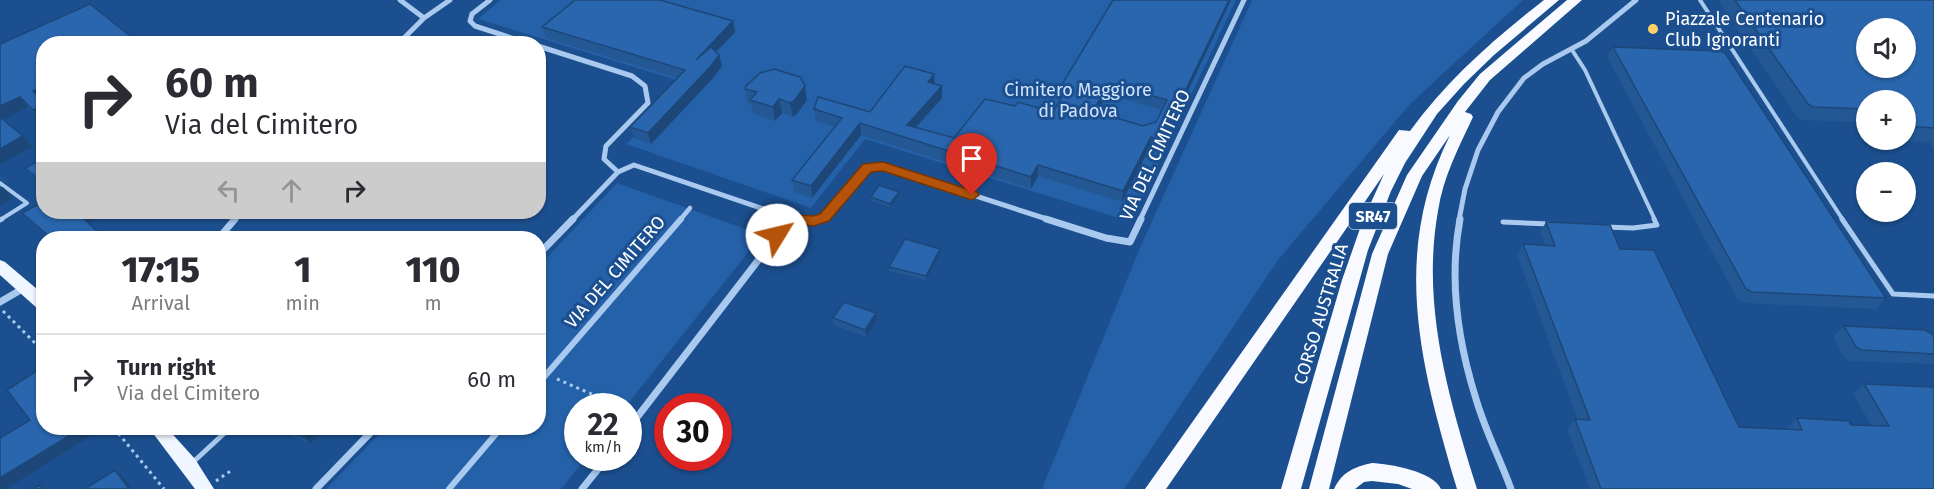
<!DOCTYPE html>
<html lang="en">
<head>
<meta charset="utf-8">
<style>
  body { margin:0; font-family:"Fira Sans",sans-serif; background:#f7f7f7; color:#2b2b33; height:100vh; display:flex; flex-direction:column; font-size:22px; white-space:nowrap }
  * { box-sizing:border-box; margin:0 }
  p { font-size:20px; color:#7c7c81 }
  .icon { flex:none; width:33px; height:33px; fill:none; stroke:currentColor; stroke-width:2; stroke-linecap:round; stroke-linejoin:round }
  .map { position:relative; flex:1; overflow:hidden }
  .drawer { position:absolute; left:36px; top:231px; width:510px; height:204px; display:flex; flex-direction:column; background:#fff; border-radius:24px; box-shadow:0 2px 4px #0004 }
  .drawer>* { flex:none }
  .hud { position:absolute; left:36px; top:36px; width:510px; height:183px; border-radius:24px; box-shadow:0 2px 4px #0004; background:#fff; color:#2b2b33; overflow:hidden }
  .fabs { position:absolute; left:1856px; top:18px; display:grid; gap:12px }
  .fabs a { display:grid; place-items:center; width:60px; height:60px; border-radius:50%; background:#fff; box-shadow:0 2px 4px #0004; font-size:30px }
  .speed { position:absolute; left:564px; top:393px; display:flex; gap:12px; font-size:30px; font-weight:700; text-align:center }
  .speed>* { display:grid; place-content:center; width:78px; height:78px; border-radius:50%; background:#fff; box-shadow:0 2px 4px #0004; line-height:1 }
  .speed small { font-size:15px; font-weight:400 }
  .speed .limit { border:9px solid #d22; background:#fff; color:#111 }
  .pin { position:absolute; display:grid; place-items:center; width:51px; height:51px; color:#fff; margin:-62px -26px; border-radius:50% 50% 50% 0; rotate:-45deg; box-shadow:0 0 6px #0007 }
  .pin .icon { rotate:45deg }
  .me { position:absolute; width:66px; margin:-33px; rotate:54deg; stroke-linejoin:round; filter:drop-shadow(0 0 4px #0008) }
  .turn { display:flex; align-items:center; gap:21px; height:126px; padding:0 30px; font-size:27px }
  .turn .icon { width:78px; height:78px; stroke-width:2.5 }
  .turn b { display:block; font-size:42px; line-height:51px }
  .lanes { display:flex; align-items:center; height:57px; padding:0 30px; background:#0003; justify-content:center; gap:30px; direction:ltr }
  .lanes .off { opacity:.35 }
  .eta { display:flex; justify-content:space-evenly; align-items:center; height:102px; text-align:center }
  .eta b { font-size:36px; font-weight:800; line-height:42px }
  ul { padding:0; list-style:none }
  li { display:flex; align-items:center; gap:18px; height:90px; padding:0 30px; border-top:2px solid #e1e1e2 }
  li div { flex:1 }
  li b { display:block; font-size:22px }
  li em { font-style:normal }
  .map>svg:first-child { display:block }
  .green { fill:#2461a8 }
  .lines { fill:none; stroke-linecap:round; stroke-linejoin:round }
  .path { stroke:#a9c9ee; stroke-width:3; stroke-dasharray:3 4; stroke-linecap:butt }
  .service-far1 { stroke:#a9c9ee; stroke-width:4 }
  .service { stroke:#a9c9ee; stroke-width:5 }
  .pedestrian-far1 { stroke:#a9c9ee; stroke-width:4.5 }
  .pedestrian { stroke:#a9c9ee; stroke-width:6 }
  .minor-far1 { stroke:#a9c9ee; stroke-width:5 }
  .minor { stroke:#a9c9ee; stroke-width:7 }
  .primary { fill:#f0f6ff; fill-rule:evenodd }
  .trunk { fill:#f8faff; fill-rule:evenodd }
  .wall { fill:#245895; fill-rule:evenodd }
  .shaded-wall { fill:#1d4779 }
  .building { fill:#2a66ad; stroke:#1d4779; stroke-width:1.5; fill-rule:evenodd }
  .route { fill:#b45309; stroke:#753606; stroke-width:1.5 }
  .poi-dot { fill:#ffd166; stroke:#1b4f8f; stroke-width:2 }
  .labels { text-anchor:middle; stroke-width:6; stroke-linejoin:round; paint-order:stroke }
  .shield { fill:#1b4f8f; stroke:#bbcadd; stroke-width:1.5 }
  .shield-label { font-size:16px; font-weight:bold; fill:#fff }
  .poi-label { font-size:18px; fill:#fff; stroke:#1b4f8f; text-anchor:start }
  .park-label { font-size:18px; fill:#cfe3fa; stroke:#1b4f8f }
  .street-label { font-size:18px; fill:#fff; stroke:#1b4f8f }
</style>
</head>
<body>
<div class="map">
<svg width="1934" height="489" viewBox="0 0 1934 489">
  <rect width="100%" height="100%" fill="#1b4f8f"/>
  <path class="green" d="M501,0H1236L1131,222L865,139L811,208L626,144L689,84L478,19Z
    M1252,0H1523L1410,104L1278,260L1124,489H1042L1139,250Z
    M617,183L762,235L626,406H578V458H586L561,489H326L385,428H538L539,266Z"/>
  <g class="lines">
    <path class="path" d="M3,311L44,352
      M557,379L619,406
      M114,428L164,489
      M216,481L232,470"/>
    <path class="service-far1" d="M1700,0L1843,220
      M1572,50L1585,70L1655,220
      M0,183L27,203L0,220"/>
    <path class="service" d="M1842,219L1893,294L1934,296
      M0,220L2,219
      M1503,222L1549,224
      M1605,227L1633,228L1657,225L1654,219
      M191,464L230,428"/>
    <path class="pedestrian-far1" d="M680,220L690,208"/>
    <path class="pedestrian" d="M538,384L681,219
      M449,489L501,428"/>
    <path class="minor-far1" d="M400,0L424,18
      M490,0L472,14L470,21L475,26L530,44
      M398,44L424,18L450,0
      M538,46L632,76L645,86L648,103L606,146L604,159L618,172
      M790,218L806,220
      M234,220L241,212
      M572,220L618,172L634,165L790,218L788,220
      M816,220L825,217L867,167L883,166L1050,220
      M1140,220L1244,0
      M1459,220L1465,189L1478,150L1498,112L1524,78L1543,64L1586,41L1636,0"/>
    <path class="minor" d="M794,219L813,221L820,219
      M1046,219L1106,238L1130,242L1141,219
      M1460,219C1449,278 1458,342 1476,399C1485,430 1500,459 1511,489
      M219,238L235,219
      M538,255L573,219
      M0,302L24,288
      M628,429L790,219
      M316,489L375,428
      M582,489L607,458"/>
    <path class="primary" d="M0,260L5,262L44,295V311L38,309L0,275Z
      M149,428H167L195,459L214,489H195Z"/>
    <path class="trunk" d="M1544,0H1559L1494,55L1464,84L1437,114L1405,163L1391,191L1368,250L1301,489H1281L1342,280L1363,220L1384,174L1166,489H1145L1399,130L1410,131C1447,80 1494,39 1544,0Z
      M1567,0H1582L1490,80L1465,112L1471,114L1473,117C1459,147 1443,177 1438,211C1421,306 1449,399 1477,489H1457C1421,367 1390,256 1450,135L1422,176L1388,254L1329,489H1309L1372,254L1407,175L1458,101L1480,74Z
      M1372,463C1390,464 1433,471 1441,489H1412L1398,484L1372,481L1364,482L1355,489H1334C1342,472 1354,467 1372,463Z"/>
  </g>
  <path class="wall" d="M1113,0H1231L1159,152L1149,149L1122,202L1038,176L1031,189L861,135L812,198L794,192L792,180L835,127L816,121L814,109L870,112L935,84L942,98L916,127L954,138L1015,106L1053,112L1061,98L1060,97L1061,86ZM1107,95L1162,110L1156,122L1143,126L1097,113Z
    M1720,0H1934V148L1929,142L1889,140H1905V100H1866V133L1858,122L1803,120L1798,118L1719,2Z
    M90,4L140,44H44V101H42L44,102V120H42L28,108L3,119L23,136L33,147L0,164L3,43Z
    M542,27L735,32L716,52L719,55L722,66L714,77L651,144L634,138L630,127L678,78L546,38Z
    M1613,47L1886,298L1876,309L1744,303L1738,300L1607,57Z
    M745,89L807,100L796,115L793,117L782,113L775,121L753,113L751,104L747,102Z
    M44,158V185L32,176L25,168Z
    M0,175L10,185L0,179Z
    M899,195L891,207L871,201V197Z
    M44,212H108L89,223L104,238H50L29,221L22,213Z
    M1546,222L1620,249L1739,427L1788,430L1787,428L1797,418L1851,425L1872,426L1853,394L1864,384L1934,489H1590L1567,429L1575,419L1578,420L1517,255L1523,244L1545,245L1540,232Z
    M940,249V253L926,280L889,271V267Z
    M876,313L877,320L866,337L834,325L833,318Z
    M1844,326L1934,338V364L1851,361L1845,358L1833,337Z
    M275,428H326L310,444Z"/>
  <path class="shaded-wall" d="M1229,0H1231L1159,152L1161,141Z
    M733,21L735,32L698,71L696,60Z
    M719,55L722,66L714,77L651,144L648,133Z
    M934,74L935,86L928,82Z
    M1109,83L1107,95L1092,123L1093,111Z
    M44,86V101L42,102L33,91Z
    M805,86L807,100L796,115L793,117L790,103Z
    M942,86V98L908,136L907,125Z
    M20,97L28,108L1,120L0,119V106Z
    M779,99L782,113L775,121L773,107Z
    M44,105V120H42L33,110Z
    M860,123L861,135L812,198L811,186Z
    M23,136L33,147L0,164V149Z
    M1151,137L1149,149L1122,202L1123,191Z
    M1038,165V176L1031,189V177Z
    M3,187L13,198L0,205V189Z
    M899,192V195L891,207L890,204Z
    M88,212H108L88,224L81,216Z
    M80,233L85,238H70Z
    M940,249V253L926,280V276Z
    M876,313L877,320L866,337L865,330Z
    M82,428H91L95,433L6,489H0V478Z
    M314,428H326L310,444L304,437Z
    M115,470L123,477L132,489H129Z"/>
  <path class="building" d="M575,0H660L733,21L696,60L711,47L719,55L711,66L648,133L630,127L685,70L542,27Z
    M1113,0H1229L1161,141L1151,137L1123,191L1038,165L1031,177L860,123L811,186L792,180L842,118L814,109L818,97L870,112L905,66L934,74L928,82L942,86L907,125L954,138L985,99L1015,106L1018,102L1053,112L1067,88L1061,86ZM1109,83L1167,100L1156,122L1143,126L1093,111Z
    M1735,0H1934V128L1905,126V100H1866V109L1813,107L1808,104ZM1866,28H1905V68H1866Z
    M90,4L139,43L137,44H44V86L33,91L44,102V105L33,110L20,97L0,106V44Z
    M1613,47L1720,51L1725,53L1886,298L1752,292L1746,289Z
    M774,69L800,77L805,86L794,101L790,103L779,99L773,107L750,100L757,92L745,89L746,86L760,73Z
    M0,117L23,136L0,149Z
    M44,158V183L25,168Z
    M879,185L899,192L890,204L871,197Z
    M44,201V212H88L81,216L104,238H86L80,233L70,238H51L22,213Z
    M1546,222L1610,225L1620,249L1654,250L1739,427L1802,430L1797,418L1849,421L1851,425L1889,426L1864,384L1934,387V489H1601L1575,419L1590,420L1523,244L1555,246Z
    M905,239L940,249L926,276L889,267Z
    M844,302L876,313L865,330L833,318Z
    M1844,326L1925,330L1932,334L1934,338V354L1862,350L1856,347Z
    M41,368L44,370V428H82L0,478V438L30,420L7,390Z
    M284,428H314L304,437Z
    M115,470L129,489H85Z
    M40,485L42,489H32Z"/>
  <path class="route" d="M883,162L977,192L979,195L972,200L883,171L871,172L829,221L813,226L793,223L781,238H772L770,235L785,214L813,216L820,214L863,164Z"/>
  <circle class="poi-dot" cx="1653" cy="29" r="6"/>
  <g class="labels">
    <rect class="shield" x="1349" y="203" width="48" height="26" rx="4.5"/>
    <g class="shield-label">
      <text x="1373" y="222">SR47</text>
    </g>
    <g class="poi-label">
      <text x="1665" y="25">Piazzale Centenario<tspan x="1665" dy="21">Club Ignoranti</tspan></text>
    </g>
    <g class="park-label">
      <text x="1078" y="96">Cimitero Maggiore<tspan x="1078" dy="21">di Padova</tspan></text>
    </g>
    <g class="street-label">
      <text transform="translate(1155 155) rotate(-65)" y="6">VIA DEL CIMITERO</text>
      <text transform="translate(615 272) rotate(-49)" y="6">VIA DEL CIMITERO</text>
      <text transform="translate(1321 314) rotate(-73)" y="6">CORSO AUSTRALIA</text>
    </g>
  </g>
</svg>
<div class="fabs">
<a><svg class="icon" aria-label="sound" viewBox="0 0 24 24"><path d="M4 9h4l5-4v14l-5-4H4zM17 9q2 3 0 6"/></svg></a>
<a>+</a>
<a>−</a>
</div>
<div class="speed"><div>22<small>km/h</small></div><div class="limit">30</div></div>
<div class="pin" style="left:972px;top:195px;background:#d93025"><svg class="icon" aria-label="arrive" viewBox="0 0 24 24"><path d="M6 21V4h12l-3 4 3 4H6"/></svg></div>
<svg class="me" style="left:777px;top:235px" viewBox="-20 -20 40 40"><circle r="19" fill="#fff"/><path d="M0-13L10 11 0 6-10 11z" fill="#b45309"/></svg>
<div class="hud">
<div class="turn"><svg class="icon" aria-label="right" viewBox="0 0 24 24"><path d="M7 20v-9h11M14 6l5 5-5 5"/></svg><div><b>60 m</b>Via del Cimitero</div></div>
<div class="lanes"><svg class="icon off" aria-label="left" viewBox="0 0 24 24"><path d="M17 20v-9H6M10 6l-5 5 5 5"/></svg><svg class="icon off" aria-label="ahead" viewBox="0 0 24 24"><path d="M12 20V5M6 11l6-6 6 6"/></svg><svg class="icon" aria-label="right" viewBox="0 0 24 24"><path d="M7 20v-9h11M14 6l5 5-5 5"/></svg></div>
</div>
<section class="drawer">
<div class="eta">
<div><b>17:15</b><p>Arrival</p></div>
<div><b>1</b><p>min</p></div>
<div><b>110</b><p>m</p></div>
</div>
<ul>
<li><svg class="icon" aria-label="right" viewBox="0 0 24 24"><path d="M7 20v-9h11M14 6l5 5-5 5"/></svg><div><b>Turn right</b><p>Via del Cimitero</p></div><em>60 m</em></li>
</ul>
</section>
</div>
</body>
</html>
